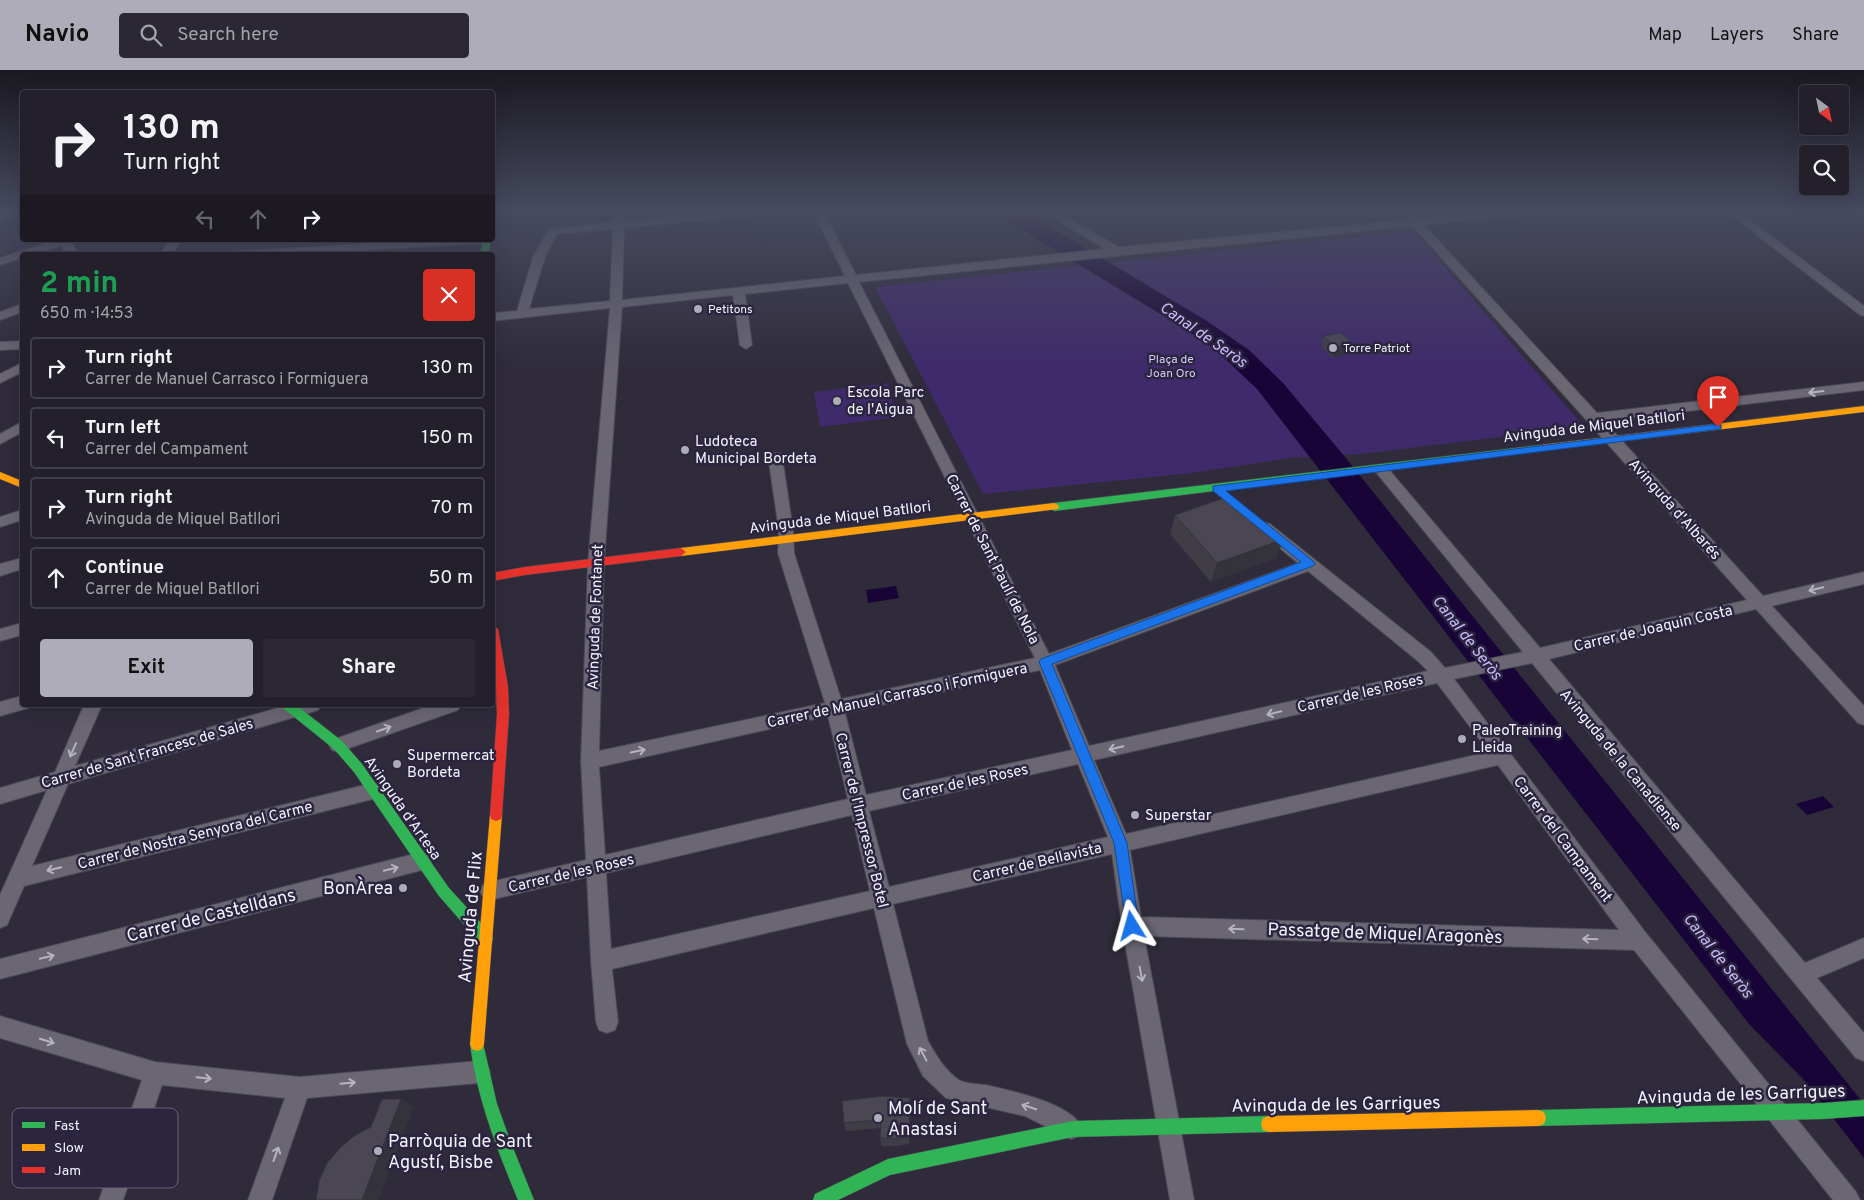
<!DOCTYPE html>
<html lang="en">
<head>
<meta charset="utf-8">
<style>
  body { margin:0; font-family:Overpass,sans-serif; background:#2b2834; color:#f1f3f6; height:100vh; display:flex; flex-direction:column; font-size:19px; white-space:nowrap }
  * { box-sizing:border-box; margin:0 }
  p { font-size:16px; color:#a3a3a9 }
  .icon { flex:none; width:28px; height:28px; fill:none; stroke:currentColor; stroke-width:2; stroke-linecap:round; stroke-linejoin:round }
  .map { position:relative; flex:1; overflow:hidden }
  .sheet { position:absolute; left:20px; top:182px; width:475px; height:455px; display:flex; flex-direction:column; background:#23202c; border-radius:5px; box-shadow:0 5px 20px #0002,0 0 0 1px #403e48 }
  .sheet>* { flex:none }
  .banner { position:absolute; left:20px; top:20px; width:475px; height:152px; border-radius:5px; box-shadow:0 5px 20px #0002,0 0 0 1px #403e48; background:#23202c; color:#f1f3f6; overflow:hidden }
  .needle { width:32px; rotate:147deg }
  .tools { position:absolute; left:1799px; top:15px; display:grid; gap:10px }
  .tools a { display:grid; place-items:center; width:50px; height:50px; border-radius:5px; background:#23202c; box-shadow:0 5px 20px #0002,0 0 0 1px #403e48; font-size:25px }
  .pin { position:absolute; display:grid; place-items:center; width:42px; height:42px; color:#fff; margin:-51px -21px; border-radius:50% 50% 50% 0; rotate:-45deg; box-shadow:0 0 5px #0007 }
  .pin .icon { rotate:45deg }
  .me { position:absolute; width:55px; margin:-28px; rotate:352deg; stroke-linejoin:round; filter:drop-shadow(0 0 4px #0008) }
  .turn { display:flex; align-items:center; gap:18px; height:105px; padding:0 20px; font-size:22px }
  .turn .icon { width:65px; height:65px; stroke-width:2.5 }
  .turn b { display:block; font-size:35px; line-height:42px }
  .lanes { display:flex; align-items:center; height:48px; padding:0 20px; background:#0003; justify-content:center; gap:25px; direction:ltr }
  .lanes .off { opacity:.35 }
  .round { display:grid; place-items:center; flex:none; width:52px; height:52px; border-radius:5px; background:#2b2834 }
  .headline { display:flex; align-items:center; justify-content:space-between; height:85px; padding:0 20px }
  h1 { font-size:30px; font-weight:700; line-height:38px; color:#1e9e55 }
  .primary-button { display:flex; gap:10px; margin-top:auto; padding:10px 20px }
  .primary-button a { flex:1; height:58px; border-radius:5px; background:#afacb9; color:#111; font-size:20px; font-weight:700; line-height:58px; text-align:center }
  .primary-button a+a { background:#2b2834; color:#f1f3f6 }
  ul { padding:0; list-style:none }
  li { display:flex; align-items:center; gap:15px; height:62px; margin:0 10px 8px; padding:0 10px; border:2px solid #403e48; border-radius:5px }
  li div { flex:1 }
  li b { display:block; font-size:19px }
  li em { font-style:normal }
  header { display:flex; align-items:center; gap:30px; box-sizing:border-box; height:70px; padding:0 25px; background:#afacb9; color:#111 }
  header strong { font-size:24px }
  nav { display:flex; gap:28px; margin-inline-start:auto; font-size:18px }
  .search { width:350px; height:45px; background:#2b2834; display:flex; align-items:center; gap:12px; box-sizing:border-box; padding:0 18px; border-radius:5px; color:#a3a3a9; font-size:19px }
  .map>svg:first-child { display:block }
  .green { fill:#3f2a6b }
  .water { fill:#180436 }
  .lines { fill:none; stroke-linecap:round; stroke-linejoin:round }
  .street-casing { stroke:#4c4955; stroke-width:2 }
  .fast-casing { stroke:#4c4955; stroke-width:1 }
  .slow-casing { stroke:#4c4955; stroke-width:1 }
  .jam-casing { stroke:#4c4955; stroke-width:1 }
  .street { fill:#6a6773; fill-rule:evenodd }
  .fast { fill:#30b455; fill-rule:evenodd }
  .slow { fill:#ff9f0a; fill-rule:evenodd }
  .jam { fill:#e5322d; fill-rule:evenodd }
  .wall { fill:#403d47 }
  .shaded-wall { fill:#34323a }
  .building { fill:#4a4753; stroke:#34323a }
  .oneway { stroke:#b6b3bf }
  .route { fill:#1a73e8; stroke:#114b97 }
  .poi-dot { fill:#afacb9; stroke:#2c2540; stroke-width:2 }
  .labels { text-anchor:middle; stroke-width:5; stroke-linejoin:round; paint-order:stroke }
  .far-poi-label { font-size:12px; fill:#f4f2fd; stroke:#2c2540; text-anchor:start }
  .far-park-label { font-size:12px; fill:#d4cbf8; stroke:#2c2540 }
  .poi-label { font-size:15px; fill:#f4f2fd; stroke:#2c2540; text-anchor:start }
  .street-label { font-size:15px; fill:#f4f2fd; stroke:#2c2540 }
  .water-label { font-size:16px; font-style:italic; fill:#c8b9fb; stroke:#2c2540 }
  .near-poi-label { font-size:18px; fill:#f4f2fd; stroke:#2c2540; text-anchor:start }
  .near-street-label { font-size:18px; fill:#f4f2fd; stroke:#2c2540 }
  .key { fill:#2c2540; stroke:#686279; stroke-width:1 }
  .key-label { font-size:14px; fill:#f4f2fd }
</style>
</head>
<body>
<header>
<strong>Navio</strong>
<div class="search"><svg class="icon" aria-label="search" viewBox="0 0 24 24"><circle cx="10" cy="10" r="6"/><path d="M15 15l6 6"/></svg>Search here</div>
<nav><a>Map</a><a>Layers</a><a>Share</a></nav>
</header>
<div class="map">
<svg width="1864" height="1130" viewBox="0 0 1864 1130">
  <rect width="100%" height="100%" fill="#2f2b3a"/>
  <path class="green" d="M1413,161L1582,354L1580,357L1361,384L1289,388L1192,403L983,424L875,217Z
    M888,313L897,347L820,357L814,322Z"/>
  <path class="water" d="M991,141H1023L1207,251L1249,280L1283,313L1345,387L1864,1034V1088L1803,1009L1749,954L1257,319L1216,280L1185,259Z
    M896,516L899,528L868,533L866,520Z
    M1823,726L1834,737L1807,745L1796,734Z"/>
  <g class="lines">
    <defs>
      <path id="street" d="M7,141H22V143L0,150V144Z
        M614,141H624V151L732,141H775L770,144L624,158L622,230L845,206L813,141H823L856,205L1105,179L1042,141H1055L1119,177L1408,150L1401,141H1412L1419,149L1497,141H1538L1533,144L1424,155L1597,343L1864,312V320L1604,351L1763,526L1864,502V514L1772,536L1864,636V655L1858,653L1756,539L1549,589L1805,893L1864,868V888L1817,908L1864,963V991L1856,988L1532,593L1454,609L1646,863L1856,1122L1860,1130H1833L1634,880L1144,866L1194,1130H1170L1122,856L1112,784L893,834L928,971C936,985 945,1001 959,1010C966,1014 978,1014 986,1015C1011,1021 1072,1033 1082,1058L1079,1066L1071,1069L1025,1046L946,1028L923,1006L907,974L874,838L612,899L618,952L615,960L607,963L599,960L596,952L591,891L587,807L490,830L483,827L480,821L483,815L490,812L586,790L581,691L588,493L610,238L492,251V243L517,241L533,187L549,159L613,152ZM1413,156L1747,530L1540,578L1385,395H1375L1373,398L1375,401L1523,582L1445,598L1431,582L1270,454L1265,453L1260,454L1258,458L1260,462L1298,493L1049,584L859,212ZM613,159L610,231L529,239L545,187L557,164ZM848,213L1035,588L841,629L794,483L793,460L782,386L780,383H770L768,386L779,460L778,483L825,633L599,681L604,493L622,237L733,225L740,275L746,279L752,275L745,224ZM1308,501L1419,592L1428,601L1089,676L1055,595ZM1040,600L1072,680L866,725L845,643ZM1437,613L1489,682L1126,764L1094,690ZM828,646L848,729L605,785L599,697ZM1078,694L1108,767L889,817L869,741ZM1498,695L1619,860L1141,847L1130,780ZM852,745L870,821L611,879L606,803Z
        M1726,141H1738L1864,236V246L1860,245Z
        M56,170H73L71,172L80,185H68L61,176L33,185H22V188L0,195V188Z
        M170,170H182L171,185H159Z
        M428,170H493L487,173L283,185H218L224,182Z
        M22,234V242L0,250V242Z
        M22,271V279L0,280V272Z
        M22,293V302L0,313V304Z
        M22,352V362L0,374V364Z
        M22,440V450L0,457V447Z
        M22,488V499L0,506V494Z
        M22,553V565L0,571V559Z
        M22,626V635H30L28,638L0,646V632Z
        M84,635H102L75,696L288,635H321L318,640L312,642L68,714L32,796L373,713L379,715L382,721L379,727L373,729L24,816L7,855L0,858V825L47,720L0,734V718L55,702Z
        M432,635H461L458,640L338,682L332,680L329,675L332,670Z
        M422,782L429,785L432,791L429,797L422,800L0,909V889Z
        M0,946L155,992L300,1007L479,991L487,994L490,1002L487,1010L479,1013L307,1028L272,1130H248L285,1028L162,1015L123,1130H99L142,1010L0,968Z"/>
      <path id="fast" d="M483,170H491L488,185H480Z
        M1541,375L1544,376V380L1054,441L1049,437L1054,433Z
        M281,635H296L342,671L362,694L449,818L491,864L493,869L491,874L486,876L481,874L439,826L354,702L334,679L283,638Z
        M477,967L482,969L497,1034L511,1073L534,1130H518C497,1079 477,1029 470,974L472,969Z
        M1864,1030V1046L1823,1049L1538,1056L1532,1054L1530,1048L1532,1042L1538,1040L1823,1033Z
        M1269,1046L1275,1048L1277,1054L1275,1060L1269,1062L1073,1067L890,1105L838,1130H813L815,1124L888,1089L1073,1051Z"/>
      <path id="slow" d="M1864,336V342L1541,381L1536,378L1541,375Z
        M0,402L22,411V418L0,409Z
        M1054,433L1058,435L1059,437L1058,439L681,486L676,482L681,478Z
        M496,739L501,741L502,745L484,974L482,979L477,981L472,979L470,974L490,745L491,741Z
        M1538,1040L1544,1042L1546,1048L1544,1054L1538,1056L1269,1062L1263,1060L1261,1054L1263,1048L1269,1046Z"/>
      <path id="jam" d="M681,478L686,482L681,486L525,505L492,511V503L525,497Z
        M492,555L498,559L508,617L509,644L502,745L501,749L496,751L491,749L490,745L497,644L496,617L492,595Z"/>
    </defs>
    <use href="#street" class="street-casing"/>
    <use href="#fast" class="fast-casing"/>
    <use href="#slow" class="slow-casing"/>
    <use href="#jam" class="jam-casing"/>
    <use href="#street" class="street"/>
    <use href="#fast" class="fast"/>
    <use href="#slow" class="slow"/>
    <use href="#jam" class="jam"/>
  </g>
  <path class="wall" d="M1324,266L1352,273L1348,283L1332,288L1321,276Z
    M1175,445L1284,469L1276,488L1211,512L1170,464Z
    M911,1037L909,1074L897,1076H881L880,1068L881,1058L846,1061L844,1053Z"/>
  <path class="shaded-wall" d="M1352,273L1348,283L1332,288L1336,278Z
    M1284,469L1276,488L1211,512L1217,493Z
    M910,1028L911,1037L909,1074V1066Z
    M401,1029L414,1037L379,1130H362Z"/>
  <path class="building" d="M1341,263L1352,273L1336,278L1324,266Z
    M1229,426L1284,469L1217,493L1175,445Z
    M882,1026L910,1028L909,1066L897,1069L880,1068L881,1050L844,1053L842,1031Z
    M382,1029H401L362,1130H316L319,1111L327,1093L341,1077L354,1066L371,1057Z"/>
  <defs><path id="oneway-shaft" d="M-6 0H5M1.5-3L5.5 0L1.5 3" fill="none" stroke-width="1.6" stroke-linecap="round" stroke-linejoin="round" transform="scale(1.25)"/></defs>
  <g class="oneway">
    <use href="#oneway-shaft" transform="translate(1816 322) rotate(173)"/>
    <use href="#oneway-shaft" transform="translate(1816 519) rotate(167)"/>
    <use href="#oneway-shaft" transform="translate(1274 643) rotate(167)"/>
    <use href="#oneway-shaft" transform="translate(384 659) rotate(-19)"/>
    <use href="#oneway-shaft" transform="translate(1116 678) rotate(167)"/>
    <use href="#oneway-shaft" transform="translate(73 680) rotate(114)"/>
    <use href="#oneway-shaft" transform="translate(638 681) rotate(-12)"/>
    <use href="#oneway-shaft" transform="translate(54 799) rotate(166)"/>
    <use href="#oneway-shaft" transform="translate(391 799) rotate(-14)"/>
    <use href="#oneway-shaft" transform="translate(1236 859) rotate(-178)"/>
    <use href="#oneway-shaft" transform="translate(1590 869) rotate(-178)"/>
    <use href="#oneway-shaft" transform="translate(47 887) rotate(-14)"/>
    <use href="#oneway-shaft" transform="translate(1141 904) rotate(79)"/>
    <use href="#oneway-shaft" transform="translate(47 971) rotate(17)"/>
    <use href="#oneway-shaft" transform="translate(923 984) rotate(-118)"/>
    <use href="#oneway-shaft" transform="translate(204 1008) rotate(6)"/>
    <use href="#oneway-shaft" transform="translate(348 1013) rotate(-6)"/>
    <use href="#oneway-shaft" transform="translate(1029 1037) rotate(-162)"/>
    <use href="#oneway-shaft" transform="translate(276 1084) rotate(-70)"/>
  </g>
  <linearGradient id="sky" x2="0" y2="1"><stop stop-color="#1a1820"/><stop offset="0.47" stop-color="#474a60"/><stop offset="1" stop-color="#474a60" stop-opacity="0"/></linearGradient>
  <rect width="1864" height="299" fill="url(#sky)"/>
  <path class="route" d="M1718,354L1721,355V359L1226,421L1313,491L1315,494L1313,496L1052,594L1127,773L1139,856L1137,861L1132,863L1127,861L1114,773L1039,592L1041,589L1301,492L1213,421V416Z"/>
  <g class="poi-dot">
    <circle cx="698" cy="239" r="5"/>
    <circle cx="1333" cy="278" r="5"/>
    <circle cx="837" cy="331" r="5"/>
    <circle cx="685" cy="380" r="5"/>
    <circle cx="1462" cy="669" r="5"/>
    <circle cx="397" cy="694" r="5"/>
    <circle cx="1135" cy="745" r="5"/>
    <circle cx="403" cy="818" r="5"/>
    <circle cx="878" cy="1048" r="5"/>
    <circle cx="378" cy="1081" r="5"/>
  </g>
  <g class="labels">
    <g class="far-poi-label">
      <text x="708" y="243">Petitons</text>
      <text x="1343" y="282">Torre Patriot</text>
    </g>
    <g class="far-park-label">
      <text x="1171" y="293">Plaça de<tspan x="1171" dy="14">Joan Oro</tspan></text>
    </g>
    <g class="poi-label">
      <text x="847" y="327">Escola Parc<tspan x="847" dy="17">de l'Aigua</tspan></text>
      <text x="695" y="376">Ludoteca<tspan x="695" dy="17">Municipal Bordeta</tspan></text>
      <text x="1472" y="665">PaleoTraining<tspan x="1472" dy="17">Lleida</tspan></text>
      <text x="407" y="690">Supermercat<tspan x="407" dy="17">Bordeta</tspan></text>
      <text x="1145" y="750">Superstar</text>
    </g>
    <g class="street-label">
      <text transform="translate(1594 356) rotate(-7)" y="5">Avinguda de Miquel Batllori</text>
      <text transform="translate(1675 439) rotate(48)" y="5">Avinguda d'Albarés</text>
      <text transform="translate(840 447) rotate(-7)" y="5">Avinguda de Miquel Batllori</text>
      <text transform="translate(993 489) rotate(63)" y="5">Carrer de Sant Paulí de Nola</text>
      <text transform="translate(595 547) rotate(-88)" y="5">Avinguda de Fontanet</text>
      <text transform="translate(1653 558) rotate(-13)" y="5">Carrer de Joaquin Costa</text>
      <text transform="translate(1360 623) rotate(-13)" y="5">Carrer de les Roses</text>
      <text transform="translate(897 625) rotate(-12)" y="5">Carrer de Manuel Carrasco i Formiguera</text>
      <text transform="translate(147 683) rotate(-16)" y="5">Carrer de Sant Francesc de Sales</text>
      <text transform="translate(1621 690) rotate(50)" y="5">Avinguda de la Canadiense</text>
      <text transform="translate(965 712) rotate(-12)" y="5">Carrer de les Roses</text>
      <text transform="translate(403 738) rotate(55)" y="5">Avinguda d'Artesa</text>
      <text transform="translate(862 750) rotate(76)" y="5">Carrer de l'Impressor Botel</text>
      <text transform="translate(195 765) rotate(-14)" y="5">Carrer de Nostra Senyora del Carme</text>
      <text transform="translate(1563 769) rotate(53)" y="5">Carrer del Campament</text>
      <text transform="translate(1037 792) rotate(-13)" y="5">Carrer de Bellavista</text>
      <text transform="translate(571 803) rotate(-13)" y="5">Carrer de les Roses</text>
    </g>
    <g class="water-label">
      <text transform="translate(1204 264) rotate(35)" y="6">Canal de Seròs</text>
      <text transform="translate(1468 567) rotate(52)" y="6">Canal de Seròs</text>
      <text transform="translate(1719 885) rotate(52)" y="6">Canal de Seròs</text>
    </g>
    <g class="near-poi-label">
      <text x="393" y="824" text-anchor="end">BonÀrea</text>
      <text x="888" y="1044">Molí de Sant<tspan x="888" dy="21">Anastasi</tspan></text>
      <text x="388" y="1077">Parròquia de Sant<tspan x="388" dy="21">Agustí, Bisbe</tspan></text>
    </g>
    <g class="near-street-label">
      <text transform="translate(211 845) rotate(-14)" y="6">Carrer de Castelldans</text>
      <text transform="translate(470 847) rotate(-85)" y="6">Avinguda de Flix</text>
      <text transform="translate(1385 863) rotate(2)" y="6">Passatge de Miquel Aragonès</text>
      <text transform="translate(1741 1024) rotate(-2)" y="6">Avinguda de les Garrigues</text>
      <text transform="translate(1336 1034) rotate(-1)" y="6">Avinguda de les Garrigues</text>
    </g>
  </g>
  <rect x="12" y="1038" width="166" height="80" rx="8" class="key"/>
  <rect x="22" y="1052" width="23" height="6" fill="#30b455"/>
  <rect x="22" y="1074" width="23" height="7" fill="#ff9f0a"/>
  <rect x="22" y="1097" width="23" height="6" fill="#e5322d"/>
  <g class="key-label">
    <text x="54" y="1060">Fast</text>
    <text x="54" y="1082">Slow</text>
    <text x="54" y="1105">Jam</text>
  </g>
</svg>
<div class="tools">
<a><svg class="needle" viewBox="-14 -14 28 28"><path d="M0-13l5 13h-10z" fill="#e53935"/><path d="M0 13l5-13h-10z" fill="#a3a3a9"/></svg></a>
<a><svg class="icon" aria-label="search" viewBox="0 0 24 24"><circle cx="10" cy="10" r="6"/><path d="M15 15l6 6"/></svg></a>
</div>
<div class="pin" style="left:1718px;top:357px;background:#d93025"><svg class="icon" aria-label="arrive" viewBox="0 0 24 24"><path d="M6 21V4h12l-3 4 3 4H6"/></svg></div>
<svg class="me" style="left:1132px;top:856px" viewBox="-20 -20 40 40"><path d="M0-17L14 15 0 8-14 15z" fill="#1a73e8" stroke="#fff" stroke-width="4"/></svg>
<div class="banner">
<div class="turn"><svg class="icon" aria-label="right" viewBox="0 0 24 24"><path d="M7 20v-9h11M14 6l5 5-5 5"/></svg><div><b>130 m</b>Turn right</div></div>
<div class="lanes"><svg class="icon off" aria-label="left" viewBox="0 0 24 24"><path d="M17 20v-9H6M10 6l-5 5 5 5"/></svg><svg class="icon off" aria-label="ahead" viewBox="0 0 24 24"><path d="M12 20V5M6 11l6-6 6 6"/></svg><svg class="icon" aria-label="right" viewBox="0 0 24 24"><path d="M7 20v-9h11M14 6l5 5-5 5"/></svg></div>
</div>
<section class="sheet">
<div class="headline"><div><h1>2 min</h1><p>650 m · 14:53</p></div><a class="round" style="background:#d93025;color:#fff"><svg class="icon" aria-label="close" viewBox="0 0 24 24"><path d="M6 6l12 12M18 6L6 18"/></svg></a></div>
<ul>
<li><svg class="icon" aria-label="right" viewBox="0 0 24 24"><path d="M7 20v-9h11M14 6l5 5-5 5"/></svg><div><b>Turn right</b><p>Carrer de Manuel Carrasco i Formiguera</p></div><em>130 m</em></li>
<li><svg class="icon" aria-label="left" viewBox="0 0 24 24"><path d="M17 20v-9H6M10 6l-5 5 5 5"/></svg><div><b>Turn left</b><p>Carrer del Campament</p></div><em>150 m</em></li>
<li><svg class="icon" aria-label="right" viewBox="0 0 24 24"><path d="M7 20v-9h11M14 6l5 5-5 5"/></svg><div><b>Turn right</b><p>Avinguda de Miquel Batllori</p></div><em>70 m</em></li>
<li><svg class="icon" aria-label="ahead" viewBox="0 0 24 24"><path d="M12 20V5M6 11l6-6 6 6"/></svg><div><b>Continue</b><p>Carrer de Miquel Batllori</p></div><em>50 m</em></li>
</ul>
<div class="primary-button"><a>Exit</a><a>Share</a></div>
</section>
</div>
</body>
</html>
